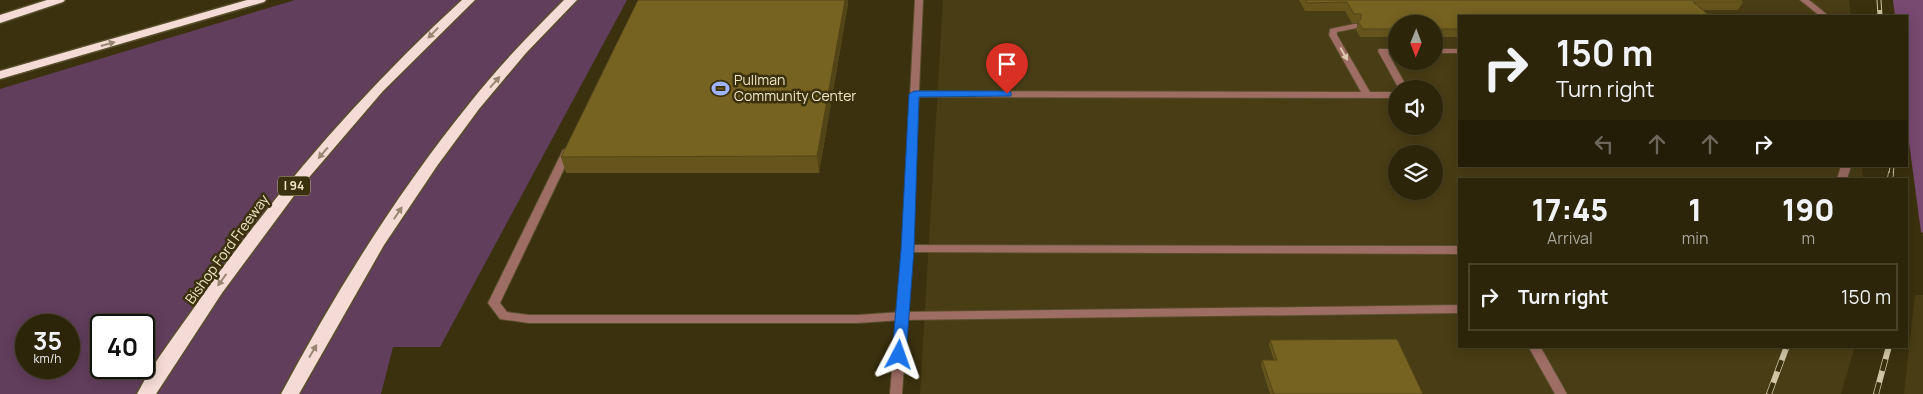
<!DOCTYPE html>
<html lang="en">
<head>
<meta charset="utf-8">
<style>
  body { margin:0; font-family:Manrope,sans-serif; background:#383118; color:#f1f3f6; height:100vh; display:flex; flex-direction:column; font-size:19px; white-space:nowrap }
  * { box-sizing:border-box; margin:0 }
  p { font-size:16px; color:#a6a59c }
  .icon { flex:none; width:28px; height:28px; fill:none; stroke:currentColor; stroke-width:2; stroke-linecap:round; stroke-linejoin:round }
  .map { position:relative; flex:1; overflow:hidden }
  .details { position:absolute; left:1458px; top:178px; width:450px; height:170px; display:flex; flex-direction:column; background:#2c250a; border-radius:0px; box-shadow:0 2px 12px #0003,0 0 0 1px #48422b }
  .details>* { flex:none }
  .hud { position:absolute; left:1458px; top:15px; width:450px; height:152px; border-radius:0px; box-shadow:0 2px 12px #0003,0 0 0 1px #48422b; background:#2c250a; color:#f1f3f6; overflow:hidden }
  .needle { width:32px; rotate:181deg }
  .buttons { position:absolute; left:1388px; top:15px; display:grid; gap:10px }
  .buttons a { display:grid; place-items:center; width:55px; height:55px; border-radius:50%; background:#2c250a; box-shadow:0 2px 12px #0003,0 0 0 1px #48422b; font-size:25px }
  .speed { position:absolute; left:15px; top:314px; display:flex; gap:10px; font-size:25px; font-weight:700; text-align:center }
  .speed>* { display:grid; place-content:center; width:65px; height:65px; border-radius:50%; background:#2c250a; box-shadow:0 2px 12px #0003,0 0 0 1px #48422b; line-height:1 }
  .speed small { font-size:12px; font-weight:400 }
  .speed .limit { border:2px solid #111; border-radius:8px; background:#fff; color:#111 }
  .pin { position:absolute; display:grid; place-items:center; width:42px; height:42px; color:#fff; margin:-51px -21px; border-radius:50% 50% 50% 0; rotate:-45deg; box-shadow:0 0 5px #0007 }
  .pin .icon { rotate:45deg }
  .me { position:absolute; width:55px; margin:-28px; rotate:4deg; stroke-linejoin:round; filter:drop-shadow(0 0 4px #0008) }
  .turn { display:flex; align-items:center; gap:18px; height:105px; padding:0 15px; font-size:22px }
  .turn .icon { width:65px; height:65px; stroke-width:2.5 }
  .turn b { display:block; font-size:35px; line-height:42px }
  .lanes { display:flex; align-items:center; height:48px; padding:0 15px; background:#0003; justify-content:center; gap:25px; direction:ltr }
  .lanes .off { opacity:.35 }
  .eta { display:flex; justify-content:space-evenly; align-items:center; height:85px; text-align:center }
  .eta b { font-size:30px; font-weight:800; line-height:35px }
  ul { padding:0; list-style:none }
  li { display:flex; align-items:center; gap:15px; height:68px; margin:0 10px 8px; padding:0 5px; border:2px solid #48422b; border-radius:0px }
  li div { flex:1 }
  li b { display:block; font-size:19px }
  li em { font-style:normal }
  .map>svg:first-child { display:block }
  .built { fill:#493d15; fill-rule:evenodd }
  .green { fill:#613e5c; fill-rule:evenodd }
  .forest { fill:#794a71 }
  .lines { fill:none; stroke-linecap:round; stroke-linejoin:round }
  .service-casing { stroke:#584e2b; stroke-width:2 }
  .tertiary-casing { stroke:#584e2b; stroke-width:2 }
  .motorway-casing { stroke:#584e2b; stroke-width:3 }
  .service { fill:#9e6d63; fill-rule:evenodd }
  .tertiary { fill:#9e6d63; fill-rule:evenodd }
  .motorway { fill:#f4dbd5; fill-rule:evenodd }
  .rail-far1-casing { stroke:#d0c6a5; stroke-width:5 }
  .rail-casing { stroke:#d0c6a5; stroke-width:6 }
  .rail-far1 { stroke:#3b310e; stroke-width:3; stroke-dasharray:10; stroke-linecap:butt }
  .rail { stroke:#3b310e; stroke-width:4.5; stroke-dasharray:12; stroke-linecap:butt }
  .wall { fill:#65551c }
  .shaded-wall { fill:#534517 }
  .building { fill:#766321; stroke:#534517 }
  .oneway { fill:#988672 }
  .oneway2 { fill:#dcc8ad }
  .route { fill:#1a73e8; stroke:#114b97 }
  .labels { text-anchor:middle; stroke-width:5; stroke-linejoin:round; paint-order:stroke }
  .shield { fill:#3b310e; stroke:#bab08f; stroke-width:1 }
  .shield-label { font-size:12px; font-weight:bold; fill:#f0e6c6 }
  .poi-label { font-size:14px; fill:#f0e6c6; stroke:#3b310e; text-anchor:start }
  .street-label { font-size:14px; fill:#f0e6c6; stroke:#3b310e }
</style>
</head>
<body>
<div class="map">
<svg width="1923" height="394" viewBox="0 0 1923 394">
  <rect width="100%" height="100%" fill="#3b310e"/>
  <path class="built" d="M943,0H1849L1851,16H1459V166H1862L1863,179H1459V346H1855L1841,394H920ZM1396,24H1434V61H1396ZM1396,89H1434V126H1396ZM1396,154H1434V191H1396Z
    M1915,295H1923V394H1904Z"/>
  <path class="green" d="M295,0H627L440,347H393L381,394H0V89ZM26,325H69V368H26ZM101,325H144V368H101Z"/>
  <path class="forest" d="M1893,0H1923V233L1921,232L1909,142L1906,96V16H1895Z"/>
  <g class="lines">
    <defs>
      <path id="service" d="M1800,0H1809L1829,16H1820Z
        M1354,24H1357V28L1337,32V35L1370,92H1396V98L914,97L910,94L914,91L1361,92L1329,35L1330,29Z
        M1379,49H1396V53H1388L1408,89H1399L1378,51Z
        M1434,49H1459V53H1434Z
        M568,147L573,150L500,303L507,312L529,315H858L902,312L1459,305V313L902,320L858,323H529L500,319L488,303L563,150Z
        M1841,166H1851L1847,179H1837Z
        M907,245L1459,246V254L903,252L902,249Z
        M1528,346H1540L1567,394H1555Z"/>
      <path id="tertiary" d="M915,0H923L912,249L902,394H890L902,249Z"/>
      <path id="motorway" d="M47,0H65L63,2L0,23V15Z
        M247,0H266L264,2L0,79V71Z
        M462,0H475L383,91L299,189L222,293L156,394H137C154,361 179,330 200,299C277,190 364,90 462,0Z
        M564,0H577L526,53L479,109L437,166L384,245L299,394H281C335,293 397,193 469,104C498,67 531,33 564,0Z"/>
    </defs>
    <use href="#service" class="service-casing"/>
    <use href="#tertiary" class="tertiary-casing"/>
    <use href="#motorway" class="motorway-casing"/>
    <use href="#service" class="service"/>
    <use href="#tertiary" class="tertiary"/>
    <use href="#motorway" class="motorway"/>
    <defs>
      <path id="rail-far1" d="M1879,0L1880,16
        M1891,175L1892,166"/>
      <path id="rail" d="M1890,179L1891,173
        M1769,394L1787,346
        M1876,394L1889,346"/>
    </defs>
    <use href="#rail-far1" class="rail-far1-casing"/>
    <use href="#rail" class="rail-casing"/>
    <use href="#rail-far1" class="rail-far1"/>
    <use href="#rail" class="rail"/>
  </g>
  <path class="wall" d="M1299,0H1741L1743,2L1738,10H1703L1459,16V37H1434V24H1396V37H1360L1356,30L1358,23H1352L1345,11H1305Z
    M848,4L819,173H566L561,157Z
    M1270,340L1423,394H1270L1261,365L1262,360H1274L1269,345Z"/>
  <path class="shaded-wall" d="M845,0H848V4L819,173L817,156Z"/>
  <path class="building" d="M638,0H845L817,156L561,157Z
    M1306,0H1741L1743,2H1693L1710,16H1459V29H1434V24H1396V29H1363L1358,22L1361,19V14H1354L1347,2L1307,3Z
    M1397,339L1423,394H1274L1262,360H1277L1270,340Z"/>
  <defs><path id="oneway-solid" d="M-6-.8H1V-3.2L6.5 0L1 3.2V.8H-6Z" transform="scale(1.25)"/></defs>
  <g class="oneway">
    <use href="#oneway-solid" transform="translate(433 33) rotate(134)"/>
    <use href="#oneway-solid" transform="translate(108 44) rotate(-16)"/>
    <use href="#oneway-solid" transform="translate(495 82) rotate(-49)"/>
    <use href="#oneway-solid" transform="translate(323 153) rotate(131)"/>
    <use href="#oneway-solid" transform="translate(398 213) rotate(-56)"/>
    <use href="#oneway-solid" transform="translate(222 280) rotate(126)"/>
    <use href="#oneway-solid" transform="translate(313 351) rotate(-59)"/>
  </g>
  <use class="oneway2" href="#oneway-solid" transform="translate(1344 54) rotate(61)"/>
  <path class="route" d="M1007,91L1011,92V96L919,97L914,250L906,355L899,360L894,358L892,355L901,250L909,94L914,91Z"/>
  <defs>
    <symbol id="stadium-bare" viewBox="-9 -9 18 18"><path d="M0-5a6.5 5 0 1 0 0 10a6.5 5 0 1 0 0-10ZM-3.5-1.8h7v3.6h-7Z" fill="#a0b3fd" stroke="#3b310e" stroke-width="2.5" paint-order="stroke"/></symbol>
  </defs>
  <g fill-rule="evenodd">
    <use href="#stadium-bare" x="708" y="76" width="25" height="25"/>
  </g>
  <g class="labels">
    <rect class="shield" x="278" y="176.5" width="32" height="19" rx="4"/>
    <g class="shield-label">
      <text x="294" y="190">I 94</text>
    </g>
    <g class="poi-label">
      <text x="734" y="85">Pullman<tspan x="734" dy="16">Community Center</tspan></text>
    </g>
    <g class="street-label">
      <text transform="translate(227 249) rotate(-54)" y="5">Bishop Ford Freeway</text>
    </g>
  </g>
</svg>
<div class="buttons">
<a><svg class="needle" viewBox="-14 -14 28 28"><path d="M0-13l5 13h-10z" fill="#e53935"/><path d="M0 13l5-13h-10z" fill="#a6a59c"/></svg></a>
<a><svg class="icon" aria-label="sound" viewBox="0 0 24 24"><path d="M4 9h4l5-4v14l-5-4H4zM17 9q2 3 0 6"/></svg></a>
<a><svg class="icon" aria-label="layers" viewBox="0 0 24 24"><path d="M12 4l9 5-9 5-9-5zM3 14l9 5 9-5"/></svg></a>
</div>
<div class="speed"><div>35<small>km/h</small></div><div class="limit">40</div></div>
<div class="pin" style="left:1007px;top:94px;background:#d93025"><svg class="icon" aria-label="arrive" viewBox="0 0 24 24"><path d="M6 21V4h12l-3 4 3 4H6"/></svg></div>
<svg class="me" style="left:899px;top:355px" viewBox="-20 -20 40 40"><path d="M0-17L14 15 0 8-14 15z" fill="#1a73e8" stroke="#fff" stroke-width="4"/></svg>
<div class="hud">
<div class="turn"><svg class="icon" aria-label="right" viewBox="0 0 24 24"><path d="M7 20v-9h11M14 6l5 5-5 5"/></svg><div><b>150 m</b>Turn right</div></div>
<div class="lanes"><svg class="icon off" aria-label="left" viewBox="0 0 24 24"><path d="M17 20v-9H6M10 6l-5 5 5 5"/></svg><svg class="icon off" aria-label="ahead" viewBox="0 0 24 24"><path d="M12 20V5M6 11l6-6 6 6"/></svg><svg class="icon off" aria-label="ahead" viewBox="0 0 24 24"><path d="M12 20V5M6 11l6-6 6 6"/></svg><svg class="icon" aria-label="right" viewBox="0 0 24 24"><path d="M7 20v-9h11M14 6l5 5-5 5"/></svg></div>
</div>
<section class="details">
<div class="eta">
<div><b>17:45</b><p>Arrival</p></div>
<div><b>1</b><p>min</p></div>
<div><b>190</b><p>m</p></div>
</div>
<ul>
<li><svg class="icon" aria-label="right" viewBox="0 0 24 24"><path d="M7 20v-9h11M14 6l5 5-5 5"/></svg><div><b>Turn right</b></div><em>150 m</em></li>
</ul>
</section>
</div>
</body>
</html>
